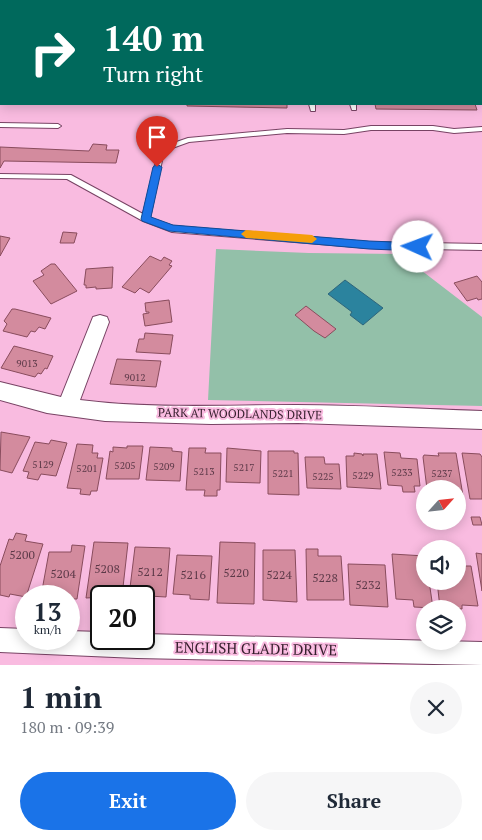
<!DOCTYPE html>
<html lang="en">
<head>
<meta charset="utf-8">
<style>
  body { margin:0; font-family:"PT Serif",serif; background:#f6f6f7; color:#1f2937; height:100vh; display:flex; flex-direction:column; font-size:19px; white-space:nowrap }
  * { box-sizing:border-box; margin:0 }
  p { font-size:16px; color:#747a83 }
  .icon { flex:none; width:28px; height:28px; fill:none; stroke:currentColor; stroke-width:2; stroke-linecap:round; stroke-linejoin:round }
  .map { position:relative; height:665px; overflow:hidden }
  .side { display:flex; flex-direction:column; background:#fff; flex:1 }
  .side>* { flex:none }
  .hud { position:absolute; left:0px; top:0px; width:482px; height:105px; box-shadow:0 2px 12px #0003; background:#00695c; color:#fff; overflow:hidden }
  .needle { width:32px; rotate:63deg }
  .tools { position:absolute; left:416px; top:480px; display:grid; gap:10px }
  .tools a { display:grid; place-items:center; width:50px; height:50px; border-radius:50%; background:#fff; box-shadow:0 2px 12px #0003; font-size:25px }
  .speed { position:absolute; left:15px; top:585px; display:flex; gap:10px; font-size:25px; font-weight:700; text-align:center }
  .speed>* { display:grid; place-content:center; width:65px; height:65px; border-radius:50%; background:#fff; box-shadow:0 2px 12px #0003; line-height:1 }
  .speed small { font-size:12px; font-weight:400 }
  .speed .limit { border:2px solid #111; border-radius:8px; background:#fff; color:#111 }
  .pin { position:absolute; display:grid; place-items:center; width:42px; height:42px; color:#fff; margin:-51px -21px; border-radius:50% 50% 50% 0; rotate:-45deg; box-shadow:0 0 5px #0007 }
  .pin .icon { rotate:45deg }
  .me { position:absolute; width:55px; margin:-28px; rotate:272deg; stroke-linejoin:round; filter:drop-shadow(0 0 4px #0008) }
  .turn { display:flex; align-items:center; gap:18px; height:105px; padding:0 20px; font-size:22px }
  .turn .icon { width:65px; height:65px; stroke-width:2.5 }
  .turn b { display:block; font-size:35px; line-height:42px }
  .round { display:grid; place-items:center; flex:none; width:52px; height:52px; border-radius:26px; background:#f6f6f7 }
  .summary { display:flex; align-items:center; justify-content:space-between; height:85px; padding:0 20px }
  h1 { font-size:30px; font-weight:800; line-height:38px }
  .button { display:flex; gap:10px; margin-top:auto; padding:10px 20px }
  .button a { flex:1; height:58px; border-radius:30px; background:#1a73e8; color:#fff; font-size:20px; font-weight:800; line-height:58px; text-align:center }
  .button a+a { background:#f6f6f7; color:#1f2937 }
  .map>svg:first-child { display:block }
  .green { fill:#93c0a9 }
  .water { fill:#2b839e; stroke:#2e657c }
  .building { fill:#d38b9e; stroke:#894c5d }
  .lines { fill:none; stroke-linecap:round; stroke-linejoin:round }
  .lane-casing { stroke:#784364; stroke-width:2 }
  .street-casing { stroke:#784364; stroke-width:2 }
  .primary-casing { stroke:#784364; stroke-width:29 }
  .lane { fill:#fff; fill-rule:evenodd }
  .street { fill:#fff; fill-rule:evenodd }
  .primary { stroke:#fff; stroke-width:28 }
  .route { fill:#1a73e8; stroke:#114b97 }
  .slow { fill:#f59e0b }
  .labels { text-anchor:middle; stroke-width:4; stroke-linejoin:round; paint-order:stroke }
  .number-label { font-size:10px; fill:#5c3948 }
  .street-label { font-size:12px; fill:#351e2c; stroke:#f9bbe0 }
  .near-number-label { font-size:12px; fill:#5c3948 }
  .near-street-label { font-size:15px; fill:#351e2c; stroke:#f9bbe0 }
</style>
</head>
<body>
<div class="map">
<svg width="482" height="665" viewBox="0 0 482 665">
  <rect width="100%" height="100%" fill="#f9bbe0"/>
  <path class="green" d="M216,249L309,253L400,254L482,317V406L208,400Z"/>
  <path class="water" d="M345,280L383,308L363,325L350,315L352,312L328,294Z"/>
  <path class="building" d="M187,104H287V108L187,106Z
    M375,104H475L477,110L376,109Z
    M93,144L107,145L106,150H119L116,163L4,161L0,168V147L89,151Z
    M63,232L77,233L74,243H60Z
    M0,236L10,238L0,256Z
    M150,256L161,261L164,257L172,261L169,265L172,266L149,293L140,288L135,293L122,287Z
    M51,264H55L77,291L51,304L33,281L44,275L41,271Z
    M113,267L112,288L96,289V287L86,288V285H84L86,269Z
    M477,276L482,282V299L478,300L477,298L467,301L454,283Z
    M169,300L172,322L145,326L143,314L149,313V312H146L145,303Z
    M306,306L336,329L325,338L314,331L295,315Z
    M12,309H15L51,318L45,329L39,327L35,332L31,331L27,337L3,331L7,324L4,321Z
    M145,333L173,335L170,354L136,352L139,339H144Z
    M14,346L53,356L47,369L45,368L41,374L38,373L35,377L1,368Z
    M117,359L161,361L156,387L110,384Z
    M1,432L30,437L12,473L0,470Z
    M51,440L67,443L56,476L41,474L38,480L27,478L29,472L23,471L35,442L49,444Z
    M77,444L93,445L92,453H98L97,458H103L97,491H91L90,495L80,494L81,489L67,488Z
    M127,446H143L139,479H106L110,451L113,452V447L127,448Z
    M150,447L172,448V451L182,452L180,481L146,480Z
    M189,448H206L205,453H221L220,490H217V496H204L205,490H186Z
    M227,448L261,451L260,483L226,482Z
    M268,451H294V453H298L299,495L268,494Z
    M384,452L400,453L401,458L417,459L420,486H414L415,492H403L402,486L388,485Z
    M354,453L362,454L363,456V454H377L381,489L347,487L346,456H354Z
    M438,453H456L463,496H458V489H427L423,457L424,455L439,456Z
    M462,453L480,454L482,457V499H470Z
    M305,457H324L325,464H339L341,489L307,488Z
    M471,517H480L482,525H473Z
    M16,533L27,535L25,541L43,544L26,597L10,594L9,597L0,595V566L9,539L13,540Z
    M94,542L128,543L122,596L86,598Z
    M220,542L255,543L254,604L217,603Z
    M72,545L85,546L77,599H69V596H41L49,552H71Z
    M135,547L170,548L166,597L149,596L148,601H144V596H129Z
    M306,549H318V556H341L344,600H307Z
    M263,550H295L297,602L263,600Z
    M476,553L482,554V591Z
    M392,554L425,556V581H429L433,608L414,607L413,600L396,599Z
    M177,555L212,556L209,600L190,599V595L173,594Z
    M348,564L385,565L388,607L350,605Z
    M458,566H471L478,606L462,605V609L440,608L437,581H458Z"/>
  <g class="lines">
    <defs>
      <path id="lane" d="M339,0H345L346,1H340Z
        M412,0H418V1H412Z
        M481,10H482V14H481Z
        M0,21L1,22V26H0Z
        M481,33H482V37H481Z
        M309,104H315V111H311Z
        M350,104H356V110H352Z
        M0,123L58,124L61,126L58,128L0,127Z
        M371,126H433L454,129L482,127V131L454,133L433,130H371L344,134L287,133L189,142L164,151L150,218L173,226L369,242L482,244V250L369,248L172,232L143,221L67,179L0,178V174L71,175L143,214L159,148L188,138L287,129L344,130Z"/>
      <path id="street" d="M100,315L107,317L109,322L80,400C151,409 224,405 296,405C358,405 420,409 482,411V429L298,423L211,424L105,421L47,413L0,400V382L61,397L93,317Z
        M0,628L26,629V639H69V631L101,632V639H144V634L482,642V665L137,658L0,652Z"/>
      <path id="primary" d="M90,1L91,0
        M0,71L1,70"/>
    </defs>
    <use href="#lane" class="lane-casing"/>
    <use href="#street" class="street-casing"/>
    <use href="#primary" class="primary-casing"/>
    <use href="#lane" class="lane"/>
    <use href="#street" class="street"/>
    <use href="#primary" class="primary"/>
  </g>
  <path class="route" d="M157,164L162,167L151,217L173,225L369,241L418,243L423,247L418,251L369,249L169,231L142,221L141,219L153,167Z"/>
  <path class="slow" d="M246,230L312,235L317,239L312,243L246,238L241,234Z"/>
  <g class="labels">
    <g class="number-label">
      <text x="27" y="367">9013</text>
      <text x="135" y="381">9012</text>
      <text x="43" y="468">5129</text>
      <text x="125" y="469">5205</text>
      <text x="164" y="470">5209</text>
      <text x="244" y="471">5217</text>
      <text x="87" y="472">5201</text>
      <text x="204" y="475">5213</text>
      <text x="402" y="476">5233</text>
      <text x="283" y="477">5221</text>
      <text x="442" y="477">5237</text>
      <text x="363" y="479">5229</text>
      <text x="323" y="480">5225</text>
    </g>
    <g class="street-label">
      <text transform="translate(240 414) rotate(1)" y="4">PARK AT WOODLANDS DRIVE</text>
    </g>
    <g class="near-number-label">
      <text x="22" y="559">5200</text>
      <text x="107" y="573">5208</text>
      <text x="150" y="576">5212</text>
      <text x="236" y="577">5220</text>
      <text x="63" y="578">5204</text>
      <text x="193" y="579">5216</text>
      <text x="279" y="579">5224</text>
      <text x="325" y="582">5228</text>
      <text x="368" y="589">5232</text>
    </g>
    <g class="near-street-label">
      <text transform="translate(256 649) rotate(1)" y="5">ENGLISH GLADE DRIVE</text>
    </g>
  </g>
</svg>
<div class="tools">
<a><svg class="needle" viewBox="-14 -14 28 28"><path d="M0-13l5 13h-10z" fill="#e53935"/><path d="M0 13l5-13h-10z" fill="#747a83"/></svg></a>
<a><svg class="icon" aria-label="sound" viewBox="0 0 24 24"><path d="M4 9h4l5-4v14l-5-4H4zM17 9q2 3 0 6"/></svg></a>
<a><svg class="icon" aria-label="layers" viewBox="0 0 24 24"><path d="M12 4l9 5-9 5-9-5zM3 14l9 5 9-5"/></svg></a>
</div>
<div class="speed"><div>13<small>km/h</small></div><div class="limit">20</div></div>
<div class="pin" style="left:157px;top:167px;background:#d93025"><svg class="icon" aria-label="arrive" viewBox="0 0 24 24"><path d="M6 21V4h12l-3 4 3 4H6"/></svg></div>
<svg class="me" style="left:418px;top:247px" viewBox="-20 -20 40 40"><circle r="19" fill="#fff"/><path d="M0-13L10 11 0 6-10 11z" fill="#1a73e8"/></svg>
<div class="hud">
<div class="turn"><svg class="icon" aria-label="right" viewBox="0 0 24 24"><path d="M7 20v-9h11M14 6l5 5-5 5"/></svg><div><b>140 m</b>Turn right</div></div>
</div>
</div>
<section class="side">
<div class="summary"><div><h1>1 min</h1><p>180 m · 09:39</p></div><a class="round"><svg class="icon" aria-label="close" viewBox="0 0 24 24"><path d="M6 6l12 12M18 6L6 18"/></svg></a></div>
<div class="button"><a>Exit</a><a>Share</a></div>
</section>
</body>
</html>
